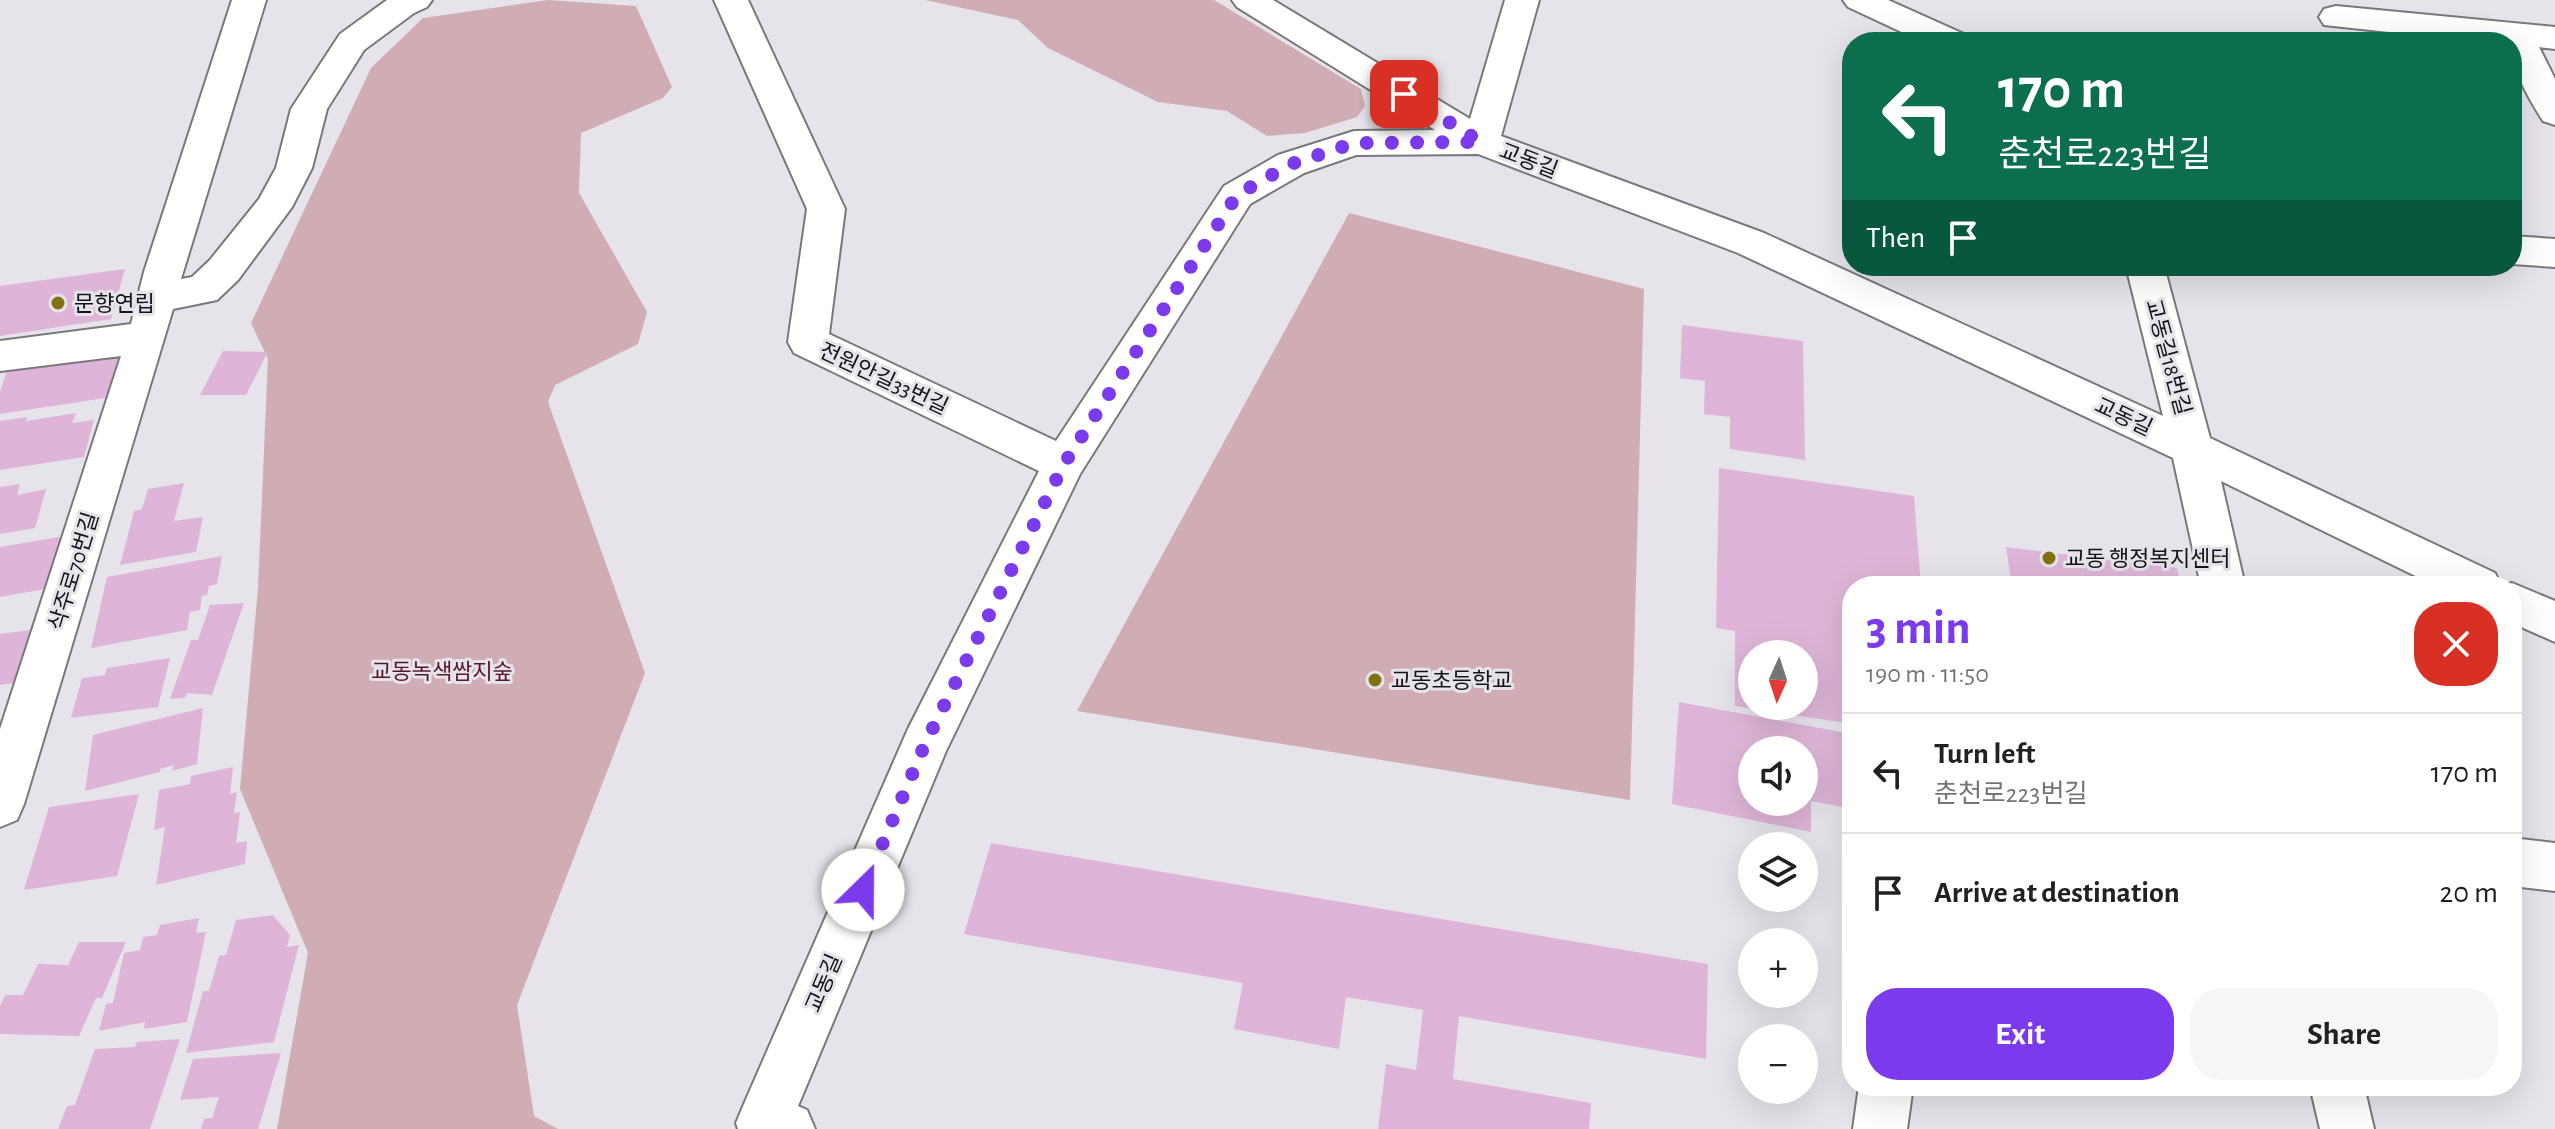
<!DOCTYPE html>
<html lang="en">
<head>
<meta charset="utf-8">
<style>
  body { margin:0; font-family:"Alegreya Sans","Noto Sans KR",sans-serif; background:#f6f6f6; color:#202124; height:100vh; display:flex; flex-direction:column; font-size:30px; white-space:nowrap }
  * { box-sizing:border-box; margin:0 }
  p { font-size:26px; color:#757577 }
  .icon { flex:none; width:44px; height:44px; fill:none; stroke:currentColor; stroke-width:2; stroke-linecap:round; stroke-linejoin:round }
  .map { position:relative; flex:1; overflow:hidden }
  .drawer { position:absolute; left:1842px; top:576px; width:680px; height:520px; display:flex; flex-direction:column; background:#fff; border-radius:32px; box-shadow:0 8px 32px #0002 }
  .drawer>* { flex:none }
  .hud { position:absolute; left:1842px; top:32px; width:680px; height:244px; border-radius:32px; box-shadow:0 8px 32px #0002; background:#0b6e4f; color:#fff; overflow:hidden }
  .needle { width:52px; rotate:183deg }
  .controls { position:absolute; left:1738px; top:640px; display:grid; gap:16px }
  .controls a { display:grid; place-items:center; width:80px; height:80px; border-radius:50%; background:#fff; box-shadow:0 8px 32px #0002; font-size:40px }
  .pin { position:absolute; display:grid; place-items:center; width:68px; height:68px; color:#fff; margin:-34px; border-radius:16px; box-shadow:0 4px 12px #0006 }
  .me { position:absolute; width:88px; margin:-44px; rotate:23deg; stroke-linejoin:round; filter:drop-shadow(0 0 6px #0008) }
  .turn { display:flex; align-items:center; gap:28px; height:168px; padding:0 24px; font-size:36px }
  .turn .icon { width:104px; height:104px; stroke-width:2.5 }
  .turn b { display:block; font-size:56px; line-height:68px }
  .then { display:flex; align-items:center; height:76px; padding:0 24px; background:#0003; gap:16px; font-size:30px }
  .round { display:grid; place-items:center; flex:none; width:84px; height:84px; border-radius:32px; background:#f6f6f6 }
  .headline { display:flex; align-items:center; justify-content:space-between; height:136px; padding:0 24px }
  h1 { font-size:48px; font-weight:600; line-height:60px; color:#7c3aed }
  .primary-button { display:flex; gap:16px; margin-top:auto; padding:16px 24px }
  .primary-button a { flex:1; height:92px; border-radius:32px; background:#7c3aed; color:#fff; font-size:32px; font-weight:600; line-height:92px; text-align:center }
  .primary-button a+a { background:#f6f6f6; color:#202124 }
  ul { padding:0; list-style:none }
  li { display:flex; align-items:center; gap:24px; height:120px; padding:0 24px; border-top:2px solid #e0e0e0 }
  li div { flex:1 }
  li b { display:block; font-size:30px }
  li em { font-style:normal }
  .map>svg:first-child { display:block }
  .green { fill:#d0acb4 }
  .building { fill:#deb5d8; fill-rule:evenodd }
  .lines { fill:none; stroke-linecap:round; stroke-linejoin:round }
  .minor-casing { stroke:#79787d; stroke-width:4 }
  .minor { fill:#fff; fill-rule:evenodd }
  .route { stroke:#7c3aed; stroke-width:14; stroke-dasharray:0 25.2 }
  .poi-dot { fill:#817112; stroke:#e6e4ea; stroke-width:3 }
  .labels { text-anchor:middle; stroke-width:6; stroke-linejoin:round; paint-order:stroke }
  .street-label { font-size:22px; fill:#141315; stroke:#e6e4ea }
  .poi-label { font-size:22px; fill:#141315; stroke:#e6e4ea; text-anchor:start }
  .park-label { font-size:22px; fill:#56162c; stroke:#e6e4ea }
</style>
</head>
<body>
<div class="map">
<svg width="2555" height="1129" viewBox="0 0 2555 1129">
  <rect width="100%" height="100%" fill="#e6e4ea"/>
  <path class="green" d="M548,0L636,6L672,87L663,98L581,133L579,193L647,312L638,344L555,385L548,402L645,673L517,1005L534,1116L558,1129H277L308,953L240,789L258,588L268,359L251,323L371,68L423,18Z
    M925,0H1214L1361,89L1365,106L1357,117L1305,133L1267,136L1227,111L1158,102L1048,48L1018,20Z
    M1349,213L1644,289L1630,800L1077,711Z"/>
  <path class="building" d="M125,269L111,319L0,336V286Z
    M1682,325L1803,341L1805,460L1730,449V417L1704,414L1705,381L1680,378Z
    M108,346L123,357L112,397L0,414V392L10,361Z
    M223,351L268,352L246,395H200Z
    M76,413L72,423L94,420L84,457L0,470V421L27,417L26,421Z
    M1719,468L1914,496L1921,586H1852V724L1735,706V631L1716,628ZM1752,654H1804V706H1752Z
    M184,483L174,521L203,517L196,552L120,565L134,511L142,509L148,489Z
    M20,484L17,495L46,489L35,528L0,534V487Z
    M65,536L51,588L0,597V547Z
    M2006,547L2177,568L2181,586H2012Z
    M222,556L217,584L209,586L207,595L202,596L200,610L190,612L187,630L91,648L107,577Z
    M244,603L212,695L187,693L185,698L170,699L191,640H198L210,605Z
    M30,630L14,683L0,685V634Z
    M170,658L158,707L71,718L82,678L105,675L107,668Z
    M1679,702L1852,734V809L1811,801V832L1672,804ZM1752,750H1804V802H1752Z
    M203,708L197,764L172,771L174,765L160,769V772L85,791L93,735Z
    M233,767L230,794L237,792L234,813L240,812L236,843L247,841L245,864L156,885L165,827L154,830L159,790L190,784L191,776Z
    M139,794L117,876L24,890L49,807Z
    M991,843L1708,964L1706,1059L1459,1016L1453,1079L1591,1103L1589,1129H1378L1386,1064L1416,1070L1423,1010L1346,997L1339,1049L1234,1029L1243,983L964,934Z
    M273,915L290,935L287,947L299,945L274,1042L186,1053L203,991H209L219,956L226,955L236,920Z
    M199,918L196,933L206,932L187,1022L144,1029L145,1022L99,1031L106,1004L113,1003L124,953L140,950L143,937L157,935L160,925Z
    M79,942H126L102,998H96L79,1036L0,1034V1006L5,995H23L38,964L68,965Z
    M180,1039L150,1129H58L67,1106L75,1105L95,1049L135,1047L137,1042Z
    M281,1053L258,1129H201L204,1119L212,1118L219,1097L180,1100L193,1059Z"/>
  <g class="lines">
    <defs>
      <path id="minor" d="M232,0H266L181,279L192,277L210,260L259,199L276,168L291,109L340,34L387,0H432L427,7L414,13L364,50L327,109L312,168L292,207L238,280L217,300L173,309L24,804L17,820L0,827V729L121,356L0,371V341L131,324L144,272Z
        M714,0H748L845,209L829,334L1056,441L1224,186L1278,155L1354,131L1435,130L1237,7L1232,0H1273L1470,119L1505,0H1539L1501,136L1764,233L2163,416L2126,266H2164L2210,438L2495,573L2501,586H2436L2221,481L2245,586H2201L2173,458L1738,253L1478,154L1356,155L1304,173L1250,204L1080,474L946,751L798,1106L807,1110L815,1129H738L736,1123L744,1104L908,729L1039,471L794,353L788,342L807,209Z
        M1843,0H1888L1964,34L1969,42H1923L1848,7Z
        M2336,6L2555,27V49L2539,47L2555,79V125L2543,121C2528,97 2512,71 2512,42H2482L2324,25L2319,17L2324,9Z
        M2512,236L2555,239V267L2512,264Z
        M2512,583L2555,601V642L2512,623V586H2503Z
        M2512,838L2555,843V891L2512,886Z
        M1859,1086H1913L1907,1129H1853Z
        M2310,1086H2364L2374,1129H2320Z"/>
    </defs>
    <use href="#minor" class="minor-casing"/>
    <use href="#minor" class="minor"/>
  </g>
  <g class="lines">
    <path class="route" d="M863,890L925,744L1064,464L1237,195L1291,164L1354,143L1481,142L1404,94"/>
  </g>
  <g class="poi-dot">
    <circle cx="58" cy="303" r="8"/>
    <circle cx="2049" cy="558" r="8"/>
    <circle cx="1375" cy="680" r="8"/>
  </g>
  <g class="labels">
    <g class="street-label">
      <text transform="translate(1529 160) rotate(21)" y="8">교동길</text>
      <text transform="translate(2169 357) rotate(75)" y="8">교동길18번길</text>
      <text transform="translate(884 378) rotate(25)" y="8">전원안길33번길</text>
      <text transform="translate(2124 416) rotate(25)" y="8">교동길</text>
      <text transform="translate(73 571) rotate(-73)" y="8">삭주로70번길</text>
      <text transform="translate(823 983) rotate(-67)" y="8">교동길</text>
    </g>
    <g class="poi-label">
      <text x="74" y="311">문향연립</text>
      <text x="2065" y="566">교동 행정복지센터</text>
      <text x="1391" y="688">교동초등학교</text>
    </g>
    <g class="park-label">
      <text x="442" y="679">교동녹색쌈지숲</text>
    </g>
  </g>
</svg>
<div class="controls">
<a><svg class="needle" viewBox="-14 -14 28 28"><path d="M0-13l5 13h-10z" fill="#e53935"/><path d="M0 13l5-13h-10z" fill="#757577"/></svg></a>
<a><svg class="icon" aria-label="sound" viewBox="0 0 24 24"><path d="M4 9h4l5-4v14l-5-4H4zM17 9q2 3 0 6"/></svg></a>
<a><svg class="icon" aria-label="layers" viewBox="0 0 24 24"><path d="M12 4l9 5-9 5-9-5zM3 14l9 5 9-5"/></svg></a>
<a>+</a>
<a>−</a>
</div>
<div class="pin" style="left:1404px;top:94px;background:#d93025"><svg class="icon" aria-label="arrive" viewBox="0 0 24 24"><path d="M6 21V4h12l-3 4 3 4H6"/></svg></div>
<svg class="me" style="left:863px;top:890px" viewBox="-20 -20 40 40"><circle r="19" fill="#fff"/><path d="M0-13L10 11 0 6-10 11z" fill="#7c3aed"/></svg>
<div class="hud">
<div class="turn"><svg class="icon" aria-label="left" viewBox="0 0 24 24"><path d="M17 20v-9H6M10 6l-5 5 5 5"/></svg><div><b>170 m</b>춘천로223번길</div></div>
<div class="then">Then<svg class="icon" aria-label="arrive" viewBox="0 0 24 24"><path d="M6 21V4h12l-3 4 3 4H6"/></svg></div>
</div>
<section class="drawer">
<div class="headline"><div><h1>3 min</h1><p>190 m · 11:50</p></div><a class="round" style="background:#d93025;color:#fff"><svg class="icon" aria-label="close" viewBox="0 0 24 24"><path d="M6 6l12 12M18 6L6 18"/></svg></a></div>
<ul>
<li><svg class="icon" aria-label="left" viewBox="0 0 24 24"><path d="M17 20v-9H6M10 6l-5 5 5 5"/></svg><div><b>Turn left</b><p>춘천로223번길</p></div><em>170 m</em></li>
<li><svg class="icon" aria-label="arrive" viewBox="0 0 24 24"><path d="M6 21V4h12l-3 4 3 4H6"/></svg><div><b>Arrive at destination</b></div><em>20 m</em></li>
</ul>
<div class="primary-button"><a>Exit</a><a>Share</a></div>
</section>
</div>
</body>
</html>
